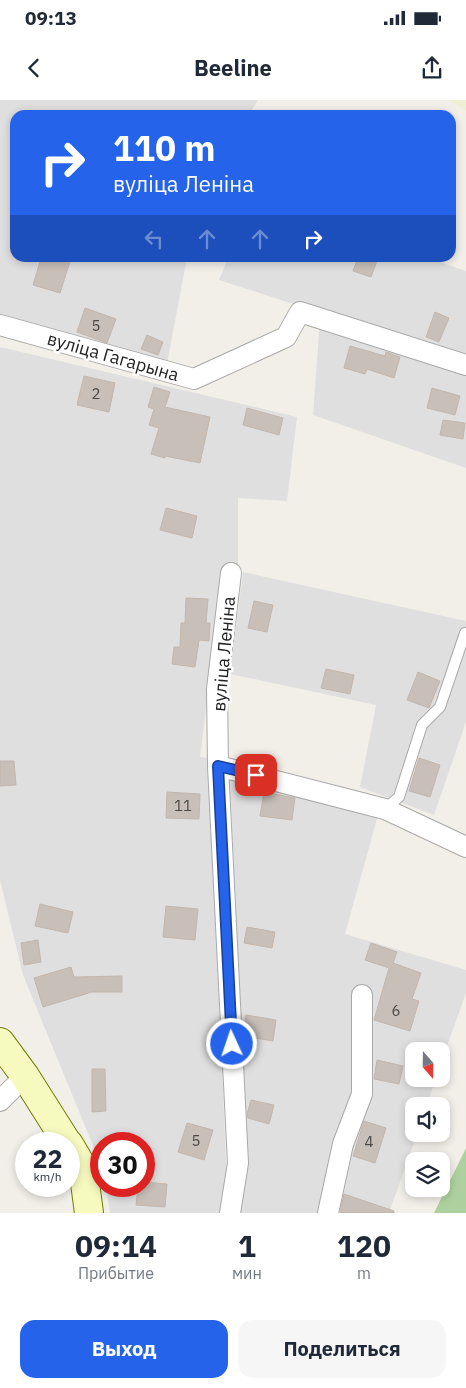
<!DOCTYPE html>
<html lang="ru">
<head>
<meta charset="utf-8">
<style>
  body { margin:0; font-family:"IBM Plex Sans",sans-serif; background:#f6f6f7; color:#1f2937; height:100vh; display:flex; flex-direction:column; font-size:19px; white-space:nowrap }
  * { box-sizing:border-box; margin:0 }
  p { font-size:16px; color:#747a83 }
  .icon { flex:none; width:28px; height:28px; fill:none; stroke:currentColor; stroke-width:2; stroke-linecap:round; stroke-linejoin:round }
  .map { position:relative; height:1113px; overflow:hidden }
  .drawer { display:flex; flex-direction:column; background:#fff; flex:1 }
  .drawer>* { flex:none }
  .hud { position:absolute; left:10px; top:10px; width:446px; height:152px; border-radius:15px; box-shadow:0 2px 8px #0003; background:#2563eb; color:#fff; overflow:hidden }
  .needle { width:32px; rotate:160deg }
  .tools { position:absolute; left:405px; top:942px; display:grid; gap:10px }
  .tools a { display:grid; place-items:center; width:45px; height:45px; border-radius:10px; background:#fff; box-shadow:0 2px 8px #0003; font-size:25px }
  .speed { position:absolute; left:15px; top:1032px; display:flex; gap:10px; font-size:25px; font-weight:700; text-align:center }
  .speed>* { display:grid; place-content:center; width:65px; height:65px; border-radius:50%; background:#fff; box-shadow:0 2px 8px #0003; line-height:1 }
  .speed small { font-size:12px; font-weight:400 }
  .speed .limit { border:8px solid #d22; background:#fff; color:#111 }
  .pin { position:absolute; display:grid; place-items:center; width:42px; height:42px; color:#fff; margin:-21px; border-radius:10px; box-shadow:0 2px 8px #0006 }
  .me { position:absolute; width:55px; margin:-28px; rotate:357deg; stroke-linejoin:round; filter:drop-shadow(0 0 4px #0008) }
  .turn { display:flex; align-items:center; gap:18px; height:105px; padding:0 20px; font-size:22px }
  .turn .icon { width:65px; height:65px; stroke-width:2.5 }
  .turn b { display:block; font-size:35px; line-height:42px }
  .lanes { display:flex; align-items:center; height:48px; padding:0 20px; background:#0003; justify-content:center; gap:25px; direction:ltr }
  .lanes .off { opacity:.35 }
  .eta { display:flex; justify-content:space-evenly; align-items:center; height:85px; text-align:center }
  .eta b { font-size:30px; font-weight:800; line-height:35px }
  .cta { display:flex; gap:10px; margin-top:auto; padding:10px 20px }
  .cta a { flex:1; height:58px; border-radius:15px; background:#2563eb; color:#fff; font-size:20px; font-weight:800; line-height:58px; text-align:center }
  .cta a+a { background:#f6f6f7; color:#1f2937 }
  .status { display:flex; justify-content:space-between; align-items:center; height:35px; padding:0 25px; background:#fff; direction:ltr }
  .status svg { height:14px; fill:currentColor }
  header { display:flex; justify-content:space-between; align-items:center; height:65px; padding:0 20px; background:#fff; font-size:22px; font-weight:800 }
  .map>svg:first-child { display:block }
  .residential { fill:#e0dfdf }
  .farmland { fill:#eef0d5 }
  .forest { fill:#add19e }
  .building { fill:#c7bfb8; stroke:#c4b6ab }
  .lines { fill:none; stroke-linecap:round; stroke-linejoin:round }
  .lane-casing { stroke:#a9a9a9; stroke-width:12 }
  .street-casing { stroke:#a9a9a9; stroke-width:22 }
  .secondary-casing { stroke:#707d05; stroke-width:30 }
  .lane { stroke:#fff; stroke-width:10 }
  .street { stroke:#fff; stroke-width:20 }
  .secondary { stroke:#f7fabf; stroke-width:28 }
  .route-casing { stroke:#184099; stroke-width:12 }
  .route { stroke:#2563eb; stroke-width:9 }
  .labels { text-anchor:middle; stroke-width:5; stroke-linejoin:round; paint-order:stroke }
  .number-label { font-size:15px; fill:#4b4948 }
  .street-label { font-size:18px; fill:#222; stroke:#fff }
</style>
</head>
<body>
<div class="status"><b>09:13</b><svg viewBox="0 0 49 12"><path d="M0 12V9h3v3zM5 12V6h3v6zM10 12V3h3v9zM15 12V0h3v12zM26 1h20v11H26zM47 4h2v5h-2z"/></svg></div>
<header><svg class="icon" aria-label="back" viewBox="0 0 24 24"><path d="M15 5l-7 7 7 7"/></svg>Beeline<svg class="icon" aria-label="share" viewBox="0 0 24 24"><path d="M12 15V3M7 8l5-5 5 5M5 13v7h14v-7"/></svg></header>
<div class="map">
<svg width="466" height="1113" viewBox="0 0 466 1113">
  <rect width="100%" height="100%" fill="#f2efe9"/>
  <path class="residential" d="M0,0H258L249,15H15V158H187L167,263L0,215Z
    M228,158H428L466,171V260L219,180Z
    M320,218L466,275V368L313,315Z
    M0,247L297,317L287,401L238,398V464L224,466L200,657L209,658L227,1085L219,1113H110L106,1086H144V1044H101V1065L23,875L0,780Z
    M243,472L466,521V622L434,715L360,687L376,605L230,574Z
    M230,677L378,715L345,834L466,870V893L441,963V951H414V979H436L426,1006H414V1034H417L389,1113H239L247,1066Z"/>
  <path class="farmland" d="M448,0H466V11Z"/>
  <path class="forest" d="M466,1048V1113H434Z"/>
  <path class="building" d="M41,158H71L60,193L33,185Z
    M358,158H378L371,177L353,171Z
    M85,208L116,219L107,243L77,232Z
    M435,212L449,218L439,242L426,237Z
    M147,235L163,242L158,255L141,249Z
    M350,246L385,256L386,252L400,257L394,278L367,269L365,274L344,268Z
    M84,276L115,283L109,312L77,305Z
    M154,287L170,292L165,307L210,317L200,363L165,356V358L151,354L159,328L149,325L154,309L148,307Z
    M432,288L460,296L455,315L427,308Z
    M247,308L283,318L279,335L243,325Z
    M443,320L465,323L463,339L440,335Z
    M166,408L197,416L192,438L160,430Z
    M186,498L208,499L206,523H210L209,541L199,540L195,567L172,564L174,547H180L181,523H185Z
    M254,501L273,505L267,532L248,528Z
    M326,569L354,575L350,594L321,588Z
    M418,572L440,581L429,608L407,600Z
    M419,658L440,665L430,697L409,691Z
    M0,661H14L16,685L0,686Z
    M167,692L200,694L199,719L166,718Z
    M264,692L295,698L292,720L260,716Z
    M40,804L73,812L68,833L35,826Z
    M166,806L198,809L195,840L163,837Z
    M247,827L275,832L272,848L244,843Z
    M38,840L41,862L24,865L21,843Z
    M371,843L397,852L393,863L421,873L412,899L419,901L410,931L374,920L389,868L365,860Z
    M71,867L74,877L122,876V892H92L43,907L34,878Z
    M246,915L276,920L273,941L243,936Z
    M377,960L403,966L399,984L374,979Z
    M92,969H105L106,1011L92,1012Z
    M251,1000L274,1005L269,1024L248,1018L247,1014Z
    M364,1021L386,1028L375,1063L353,1056Z
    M187,1023L213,1030L204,1060L178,1052Z
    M144,1082L167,1084L165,1107L136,1105L138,1086H144Z
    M344,1094L394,1111V1113H340Z"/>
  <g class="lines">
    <defs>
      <path id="lane" d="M385,709L399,697L422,625L440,607L465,533"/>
      <path id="street" d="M0,225L194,279L286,237L300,212L466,265
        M218,666L385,709L466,747
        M0,1001L25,976
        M230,1113L238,1063L218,666L217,589L231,473
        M328,1113L343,1044L362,994V895"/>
      <path id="secondary" d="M0,942L25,976L68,1044
        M69,1044L83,1068L89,1113"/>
    </defs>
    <use href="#lane" class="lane-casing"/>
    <use href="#street" class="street-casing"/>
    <use href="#secondary" class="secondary-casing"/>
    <use href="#lane" class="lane"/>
    <use href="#street" class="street"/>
    <use href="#secondary" class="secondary"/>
  </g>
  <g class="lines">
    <defs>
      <path id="route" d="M232,944L218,666L256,675"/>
    </defs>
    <use href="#route" class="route-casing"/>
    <use href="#route" class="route"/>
  </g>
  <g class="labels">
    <g class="number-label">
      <text x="96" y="231">5</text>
      <text x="96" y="299">2</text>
      <text x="183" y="711">11</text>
      <text x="396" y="916">6</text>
      <text x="196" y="1046">5</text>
      <text x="369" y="1047">4</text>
    </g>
    <g class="street-label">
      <text transform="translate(113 257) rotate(16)" y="6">вуліца Гагарына</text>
      <text transform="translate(224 554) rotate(-85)" y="6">вуліца Леніна</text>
    </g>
  </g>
</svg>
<div class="tools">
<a><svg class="needle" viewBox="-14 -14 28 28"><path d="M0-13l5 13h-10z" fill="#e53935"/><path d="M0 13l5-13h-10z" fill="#747a83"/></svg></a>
<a><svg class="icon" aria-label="sound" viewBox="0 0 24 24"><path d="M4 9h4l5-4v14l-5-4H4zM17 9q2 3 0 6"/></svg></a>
<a><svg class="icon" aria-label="layers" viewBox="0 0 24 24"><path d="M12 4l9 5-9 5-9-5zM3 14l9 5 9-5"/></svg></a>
</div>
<div class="speed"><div>22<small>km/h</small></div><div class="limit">30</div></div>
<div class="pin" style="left:256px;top:675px;background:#d93025"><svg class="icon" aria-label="arrive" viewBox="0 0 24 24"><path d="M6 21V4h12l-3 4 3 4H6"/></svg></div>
<svg class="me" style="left:232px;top:944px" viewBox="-20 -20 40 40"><circle r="17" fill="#2563eb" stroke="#fff" stroke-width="3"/><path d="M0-11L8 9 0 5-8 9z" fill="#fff"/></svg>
<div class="hud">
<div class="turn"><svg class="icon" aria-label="right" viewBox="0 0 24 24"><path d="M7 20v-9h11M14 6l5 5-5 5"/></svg><div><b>110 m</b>вуліца Леніна</div></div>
<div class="lanes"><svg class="icon off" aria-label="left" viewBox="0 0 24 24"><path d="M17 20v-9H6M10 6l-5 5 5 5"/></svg><svg class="icon off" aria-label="ahead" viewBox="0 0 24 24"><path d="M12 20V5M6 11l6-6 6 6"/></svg><svg class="icon off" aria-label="ahead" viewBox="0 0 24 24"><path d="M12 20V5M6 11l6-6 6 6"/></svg><svg class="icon" aria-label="right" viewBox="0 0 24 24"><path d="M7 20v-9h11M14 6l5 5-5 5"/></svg></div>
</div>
</div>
<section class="drawer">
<div class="eta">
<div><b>09:14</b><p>Прибытие</p></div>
<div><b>1</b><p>мин</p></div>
<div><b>120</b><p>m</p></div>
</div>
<div class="cta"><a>Выход</a><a>Поделиться</a></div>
</section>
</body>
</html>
